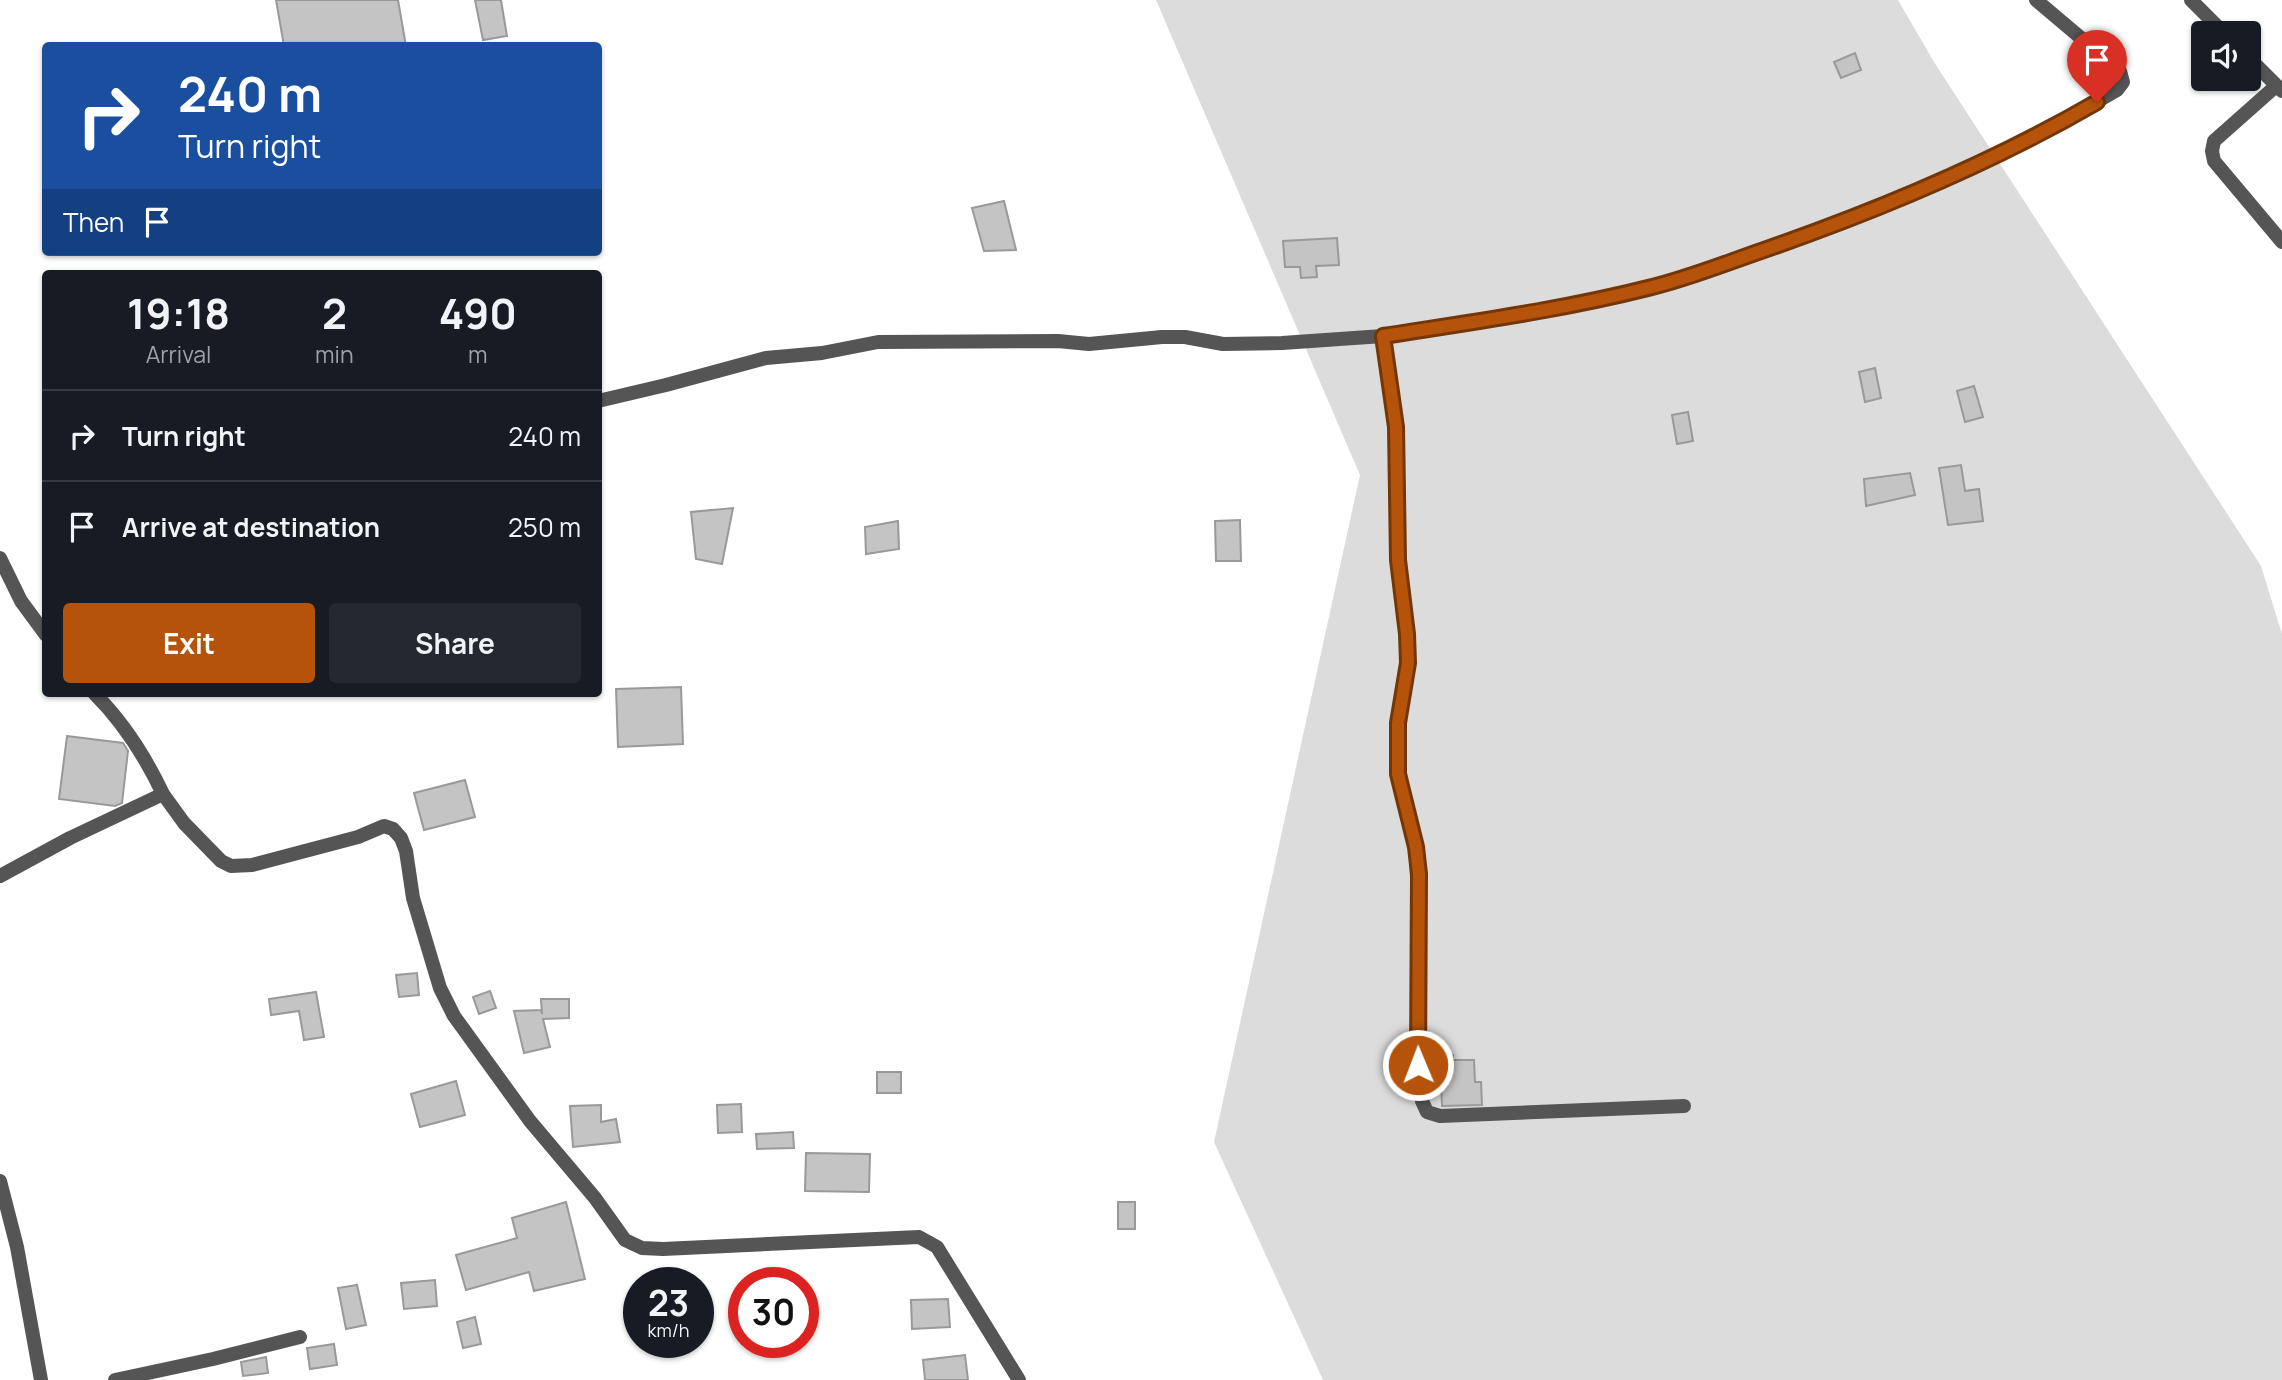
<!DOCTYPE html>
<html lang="en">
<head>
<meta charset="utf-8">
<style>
  body { margin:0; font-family:Manrope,sans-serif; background:#242831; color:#f1f3f6; height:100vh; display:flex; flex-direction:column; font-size:26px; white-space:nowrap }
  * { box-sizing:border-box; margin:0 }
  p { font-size:23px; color:#9ea1a6 }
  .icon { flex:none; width:38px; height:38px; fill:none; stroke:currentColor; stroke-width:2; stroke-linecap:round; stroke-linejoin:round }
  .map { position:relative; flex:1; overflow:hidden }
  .details { position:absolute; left:42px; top:270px; width:560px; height:427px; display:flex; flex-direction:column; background:#171b24; border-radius:7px; box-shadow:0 2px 5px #0004 }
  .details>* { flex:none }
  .banner { position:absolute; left:42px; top:42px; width:560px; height:214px; border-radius:7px; box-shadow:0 2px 5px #0004; background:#1a4fa0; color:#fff; overflow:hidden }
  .fabs { position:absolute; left:2191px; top:21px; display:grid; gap:14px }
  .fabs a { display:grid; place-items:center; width:70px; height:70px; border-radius:7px; background:#171b24; box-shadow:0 2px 5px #0004; font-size:35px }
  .speed { position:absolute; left:623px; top:1267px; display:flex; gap:14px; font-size:35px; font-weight:700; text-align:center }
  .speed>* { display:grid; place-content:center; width:91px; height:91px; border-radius:50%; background:#171b24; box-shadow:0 2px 5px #0004; line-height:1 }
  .speed small { font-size:18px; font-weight:400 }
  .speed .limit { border:10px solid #d22; background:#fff; color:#111 }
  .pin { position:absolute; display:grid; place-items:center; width:60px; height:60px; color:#fff; margin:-72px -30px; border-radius:50% 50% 50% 0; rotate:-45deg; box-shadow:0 0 7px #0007 }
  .pin .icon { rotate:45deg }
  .me { position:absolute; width:77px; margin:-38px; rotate:359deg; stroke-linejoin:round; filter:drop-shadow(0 0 5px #0008) }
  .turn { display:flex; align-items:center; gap:24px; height:147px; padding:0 21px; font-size:32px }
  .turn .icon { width:91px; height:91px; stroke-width:2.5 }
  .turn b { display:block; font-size:49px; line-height:60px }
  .then { display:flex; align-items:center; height:66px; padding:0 21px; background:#0003; gap:14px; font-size:26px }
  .eta { display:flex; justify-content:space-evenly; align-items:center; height:119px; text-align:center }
  .eta b { font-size:42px; font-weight:700; line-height:49px }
  .button { display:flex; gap:14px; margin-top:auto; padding:14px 21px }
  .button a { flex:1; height:80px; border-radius:7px; background:#b45309; color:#fff; font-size:28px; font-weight:700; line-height:80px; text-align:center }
  .button a+a { background:#242831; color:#f1f3f6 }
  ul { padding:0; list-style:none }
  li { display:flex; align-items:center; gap:21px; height:91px; padding:0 21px; border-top:2px solid #363941 }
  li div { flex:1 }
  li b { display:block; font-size:26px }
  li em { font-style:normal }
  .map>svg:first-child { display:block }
  .green { fill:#dcdcdc }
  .building { fill:#c4c4c4; stroke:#999; stroke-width:2 }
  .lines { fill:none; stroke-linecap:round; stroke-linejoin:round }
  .minor { stroke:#555; stroke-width:14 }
  .route-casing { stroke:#753606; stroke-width:18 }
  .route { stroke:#b45309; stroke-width:12 }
</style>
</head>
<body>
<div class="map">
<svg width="2282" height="1380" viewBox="0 0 2282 1380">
  <rect width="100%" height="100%" fill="#fff"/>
  <path class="green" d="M1156,0H1898L1934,62L2261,566L2282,634V1380H1323L1214,1142L1360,475Z"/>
  <path class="building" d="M276,0H398L406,46H284Z
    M475,0H501L507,36L483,40Z
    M1855,53L1861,70L1841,78L1834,62Z
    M1004,201L1016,250L984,251L972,208Z
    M1337,238L1339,265L1316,266L1317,277L1301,278L1300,267H1285L1283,241Z
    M1875,368L1881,398L1865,402L1859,372Z
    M1974,386L1983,417L1965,422L1957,391Z
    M1688,412L1693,441L1677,444L1672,415Z
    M1961,465L1965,491L1979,489L1983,521L1948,525L1939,468Z
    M1910,473L1915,495L1866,506L1864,479Z
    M733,508L722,564L696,559L691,512Z
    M1240,520L1241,561H1216L1215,521Z
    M898,521L899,549L866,554L865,527Z
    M681,687L683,744L618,747L616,689Z
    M67,736L123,743L128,751L122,803L115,806L59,799Z
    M465,780L475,817L424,830L414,793Z
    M417,973L419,995L399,997L396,975Z
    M490,991L496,1008L479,1014L473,997Z
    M316,992L324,1037L304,1040L299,1011L271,1015L269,999Z
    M541,999H569V1018L543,1019L550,1047L524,1053L514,1011L541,1010L542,1014Z
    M1435,1055H1453V1060H1474L1475,1082H1481L1482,1105L1442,1106L1441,1081H1436Z
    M877,1072H901V1093H877Z
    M456,1081L465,1115L420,1127L411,1094Z
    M741,1104L742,1132L718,1133L717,1105Z
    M601,1105V1122L616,1119L620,1142L573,1147L570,1106Z
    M793,1132L794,1148L757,1149L756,1134Z
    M806,1153L870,1154L869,1192L805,1191Z
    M566,1202L585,1279L534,1291L529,1272L466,1290L456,1255L517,1238L512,1218Z
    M1118,1202H1135V1229H1118Z
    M435,1280L437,1306L404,1309L401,1283Z
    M357,1285L366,1325L346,1329L338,1288Z
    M948,1299L950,1327L912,1329L911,1300Z
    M475,1317L481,1344L463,1348L457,1322Z
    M334,1344L337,1365L310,1369L307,1348Z
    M965,1355L968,1380H925L923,1360Z
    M266,1357L268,1373L243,1376L241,1362Z"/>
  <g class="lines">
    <path class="minor" d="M2191,0L2224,33
      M2249,58L2282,91
      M2276,86L2214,141L2212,151L2214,161L2282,242
      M1383,336L1396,427L1398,560L1407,634L1408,663L1397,723L1398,774L1416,847L1420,972L1417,1049L1422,1101L1427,1112L1440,1116L1684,1106
      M598,401L666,385L766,358L822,353L878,342L1058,341L1089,344L1162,337H1185L1223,344L1282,343L1383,336L1531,314L1650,288L1825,229L1921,190L2036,137L2117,90L2123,82L2120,71L2036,0
      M0,558L21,601L46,635
      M94,693C124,723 145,756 163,794
      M0,876L70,838L163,794L184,823L221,861L231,866L252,865L358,837L384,826L393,829L401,838L406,851L413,898L440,988L454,1016L530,1121L595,1198L625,1240L642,1248L663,1249L919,1237L937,1247L1019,1380
      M0,1181L17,1247L41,1380
      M115,1380L213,1359L300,1337"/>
  </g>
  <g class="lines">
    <defs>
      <path id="route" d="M1418,1065L1419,874L1416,847L1398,774V723L1408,663L1407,634L1398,560L1396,427L1383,336C1472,322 1561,310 1648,288C1687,279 1726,263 1764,250C1879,210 1992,163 2097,102"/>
    </defs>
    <use href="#route" class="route-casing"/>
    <use href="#route" class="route"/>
  </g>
</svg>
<div class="fabs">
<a><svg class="icon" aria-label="sound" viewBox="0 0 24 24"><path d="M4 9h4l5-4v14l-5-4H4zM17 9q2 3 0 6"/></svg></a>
</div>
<div class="speed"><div>23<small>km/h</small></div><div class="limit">30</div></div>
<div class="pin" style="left:2097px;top:102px;background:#d93025"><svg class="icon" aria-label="arrive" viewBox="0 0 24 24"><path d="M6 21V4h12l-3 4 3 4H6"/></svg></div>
<svg class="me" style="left:1418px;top:1065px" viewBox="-20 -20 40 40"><circle r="17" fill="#b45309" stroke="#fff" stroke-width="3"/><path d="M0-11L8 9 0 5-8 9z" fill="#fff"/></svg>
<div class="banner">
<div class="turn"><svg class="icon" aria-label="right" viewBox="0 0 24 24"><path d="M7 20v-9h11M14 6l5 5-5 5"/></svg><div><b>240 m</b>Turn right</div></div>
<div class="then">Then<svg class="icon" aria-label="arrive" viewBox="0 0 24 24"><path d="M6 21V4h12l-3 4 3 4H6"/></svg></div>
</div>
<section class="details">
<div class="eta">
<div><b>19:18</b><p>Arrival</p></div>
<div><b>2</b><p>min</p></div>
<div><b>490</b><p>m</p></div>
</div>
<ul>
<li><svg class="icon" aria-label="right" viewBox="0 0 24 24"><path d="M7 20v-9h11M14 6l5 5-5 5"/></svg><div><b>Turn right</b></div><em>240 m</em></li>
<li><svg class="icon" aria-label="arrive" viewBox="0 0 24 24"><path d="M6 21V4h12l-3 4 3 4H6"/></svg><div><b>Arrive at destination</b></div><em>250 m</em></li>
</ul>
<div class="button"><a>Exit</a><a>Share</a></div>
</section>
</div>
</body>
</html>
